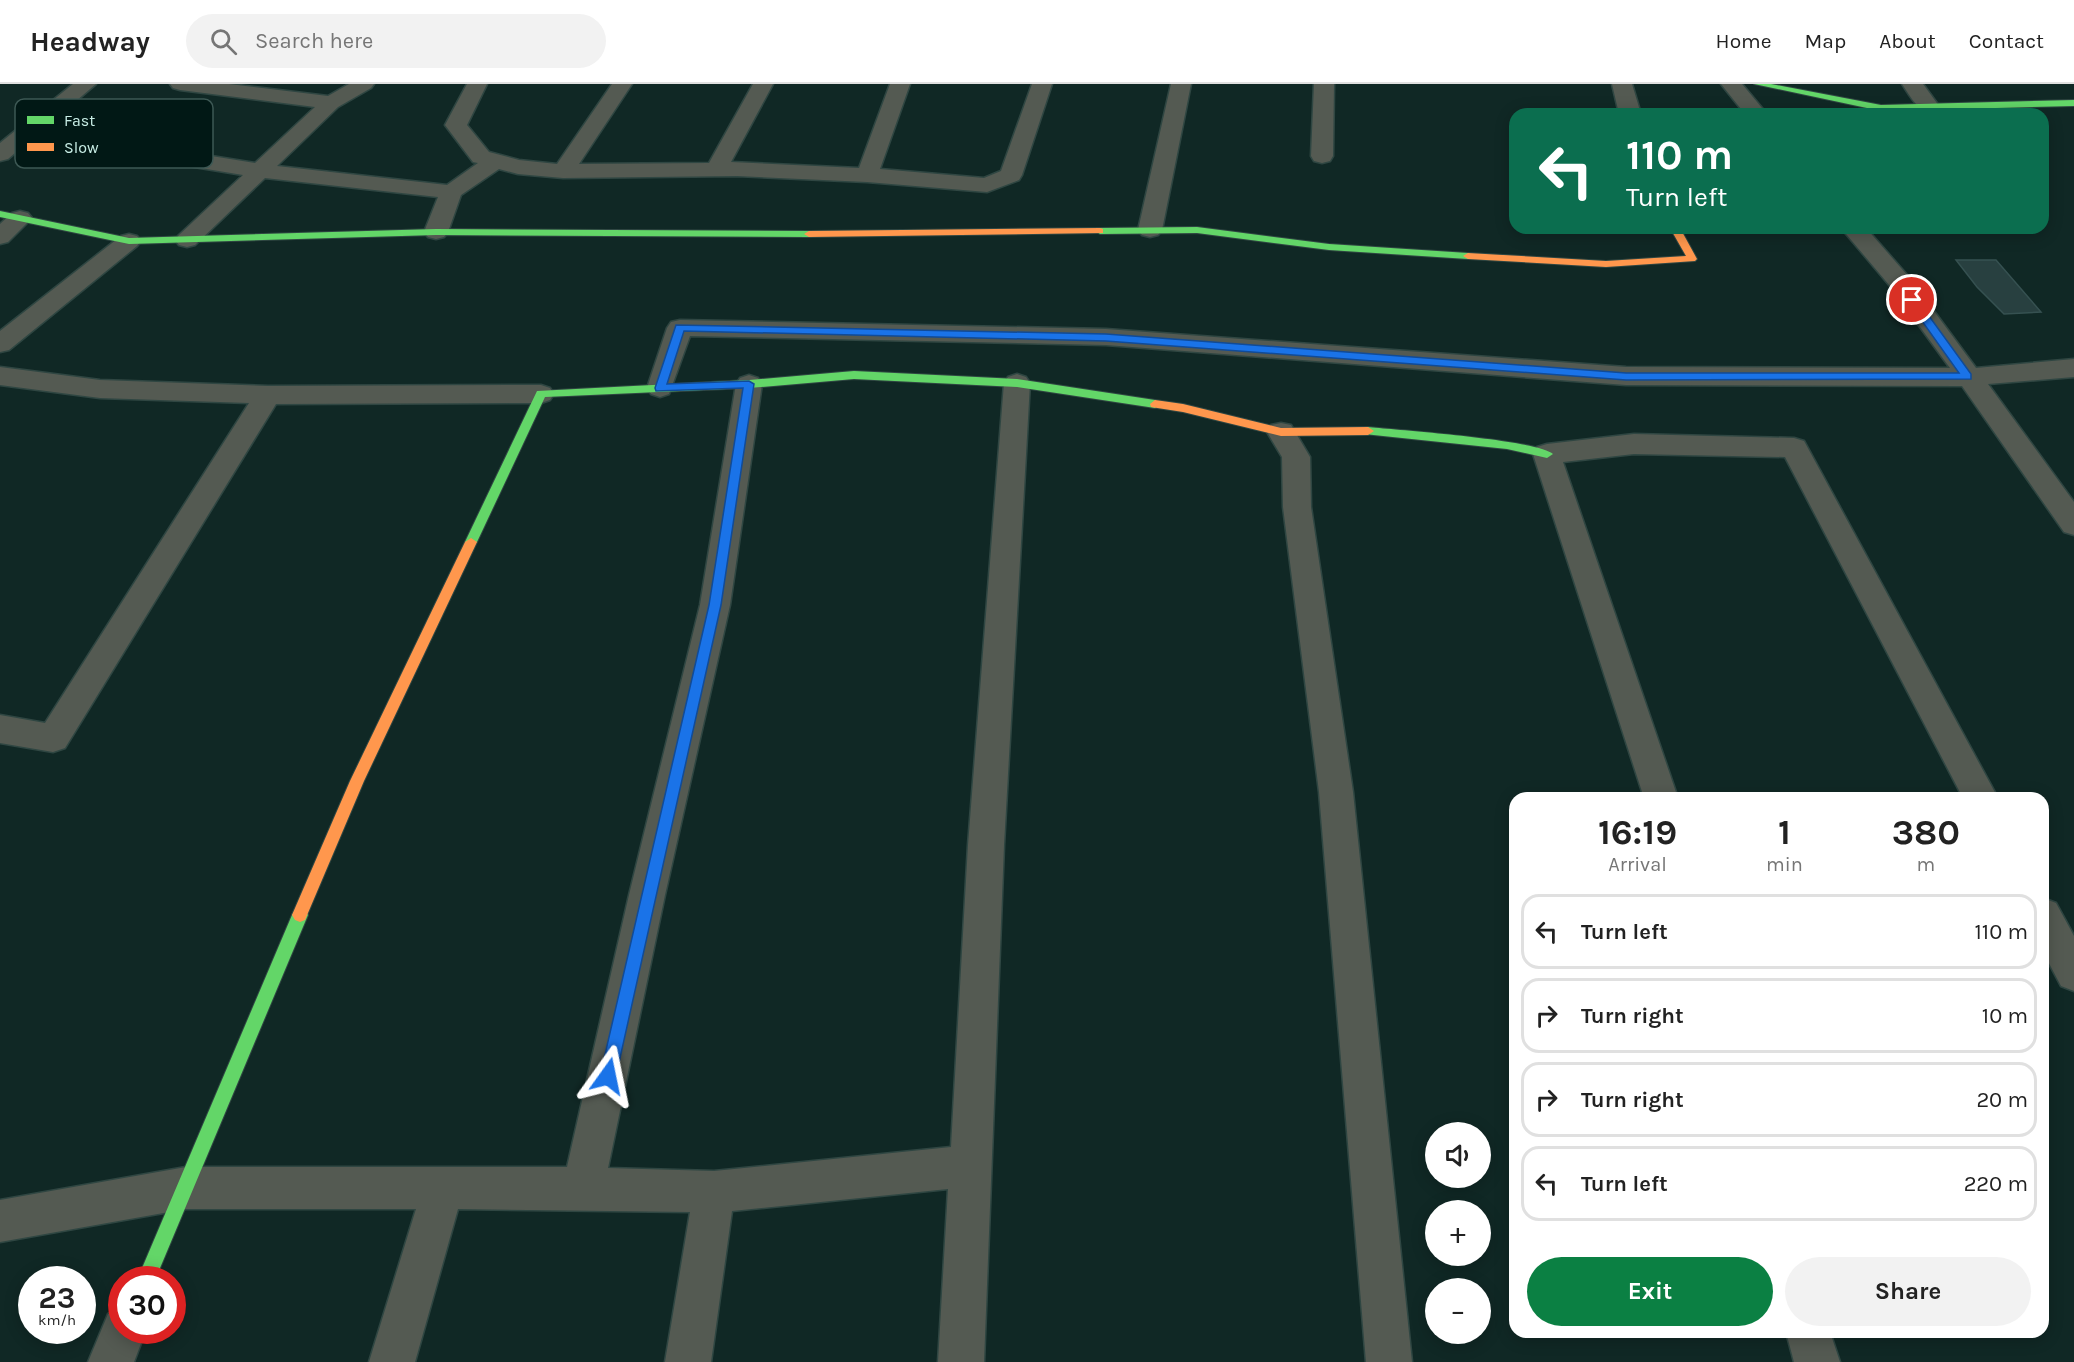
<!DOCTYPE html>
<html lang="en">
<head>
<meta charset="utf-8">
<style>
  body { margin:0; font-family:Karla,sans-serif; background:#f2f2f2; color:#222; height:100vh; display:flex; flex-direction:column; font-size:22px; white-space:nowrap }
  * { box-sizing:border-box; margin:0 }
  p { font-size:20px; color:#767676 }
  .icon { flex:none; width:33px; height:33px; fill:none; stroke:currentColor; stroke-width:2; stroke-linecap:round; stroke-linejoin:round }
  .map { position:relative; flex:1; overflow:hidden }
  .drawer { position:absolute; left:1509px; top:708px; width:540px; height:546px; display:flex; flex-direction:column; background:#fff; border-radius:18px; box-shadow:0 3px 15px #0003 }
  .drawer>* { flex:none }
  .guide { position:absolute; left:1509px; top:24px; width:540px; height:126px; border-radius:18px; box-shadow:0 3px 15px #0003; background:#0b6e4f; color:#fff; overflow:hidden }
  .tools { position:absolute; left:1425px; top:1038px; display:grid; gap:12px }
  .tools a { display:grid; place-items:center; width:66px; height:66px; border-radius:50%; background:#fff; box-shadow:0 3px 15px #0003; font-size:30px }
  .speed { position:absolute; left:18px; top:1182px; display:flex; gap:12px; font-size:30px; font-weight:700; text-align:center }
  .speed>* { display:grid; place-content:center; width:78px; height:78px; border-radius:50%; background:#fff; box-shadow:0 3px 15px #0003; line-height:1 }
  .speed small { font-size:15px; font-weight:400 }
  .speed .limit { border:9px solid #d22; background:#fff; color:#111 }
  .pin { position:absolute; display:grid; place-items:center; width:51px; height:51px; color:#fff; margin:-26px; border:3px solid #fff; border-radius:50%; box-shadow:0 2px 6px #0007 }
  .me { position:absolute; width:66px; margin:-33px; rotate:12deg; stroke-linejoin:round; filter:drop-shadow(0 0 4px #0008) }
  .turn { display:flex; align-items:center; gap:21px; height:126px; padding:0 18px; font-size:27px }
  .turn .icon { width:78px; height:78px; stroke-width:2.5 }
  .turn b { display:block; font-size:42px; line-height:51px }
  .eta { display:flex; justify-content:space-evenly; align-items:center; height:102px; text-align:center }
  .eta b { font-size:36px; font-weight:700; line-height:42px }
  .cta { display:flex; gap:12px; margin-top:auto; padding:12px 18px }
  .cta a { flex:1; height:69px; border-radius:36px; background:#0b8043; color:#fff; font-size:24px; font-weight:700; line-height:69px; text-align:center }
  .cta a+a { background:#f2f2f2; color:#222 }
  ul { padding:0; list-style:none }
  li { display:flex; align-items:center; gap:18px; height:75px; margin:0 12px 9px; padding:0 6px; border:3px solid #e0e0e0; border-radius:18px }
  li div { flex:1 }
  li b { display:block; font-size:22px }
  li em { font-style:normal }
  header { display:flex; align-items:center; gap:36px; box-sizing:border-box; height:84px; padding:0 30px; background:#fff; border-bottom:2px solid #e0e0e0 }
  header strong { font-size:28px }
  nav { display:flex; gap:33px; margin-inline-start:auto; font-size:21px }
  .search { width:420px; height:54px; background:#f2f2f2; display:flex; align-items:center; gap:15px; box-sizing:border-box; padding:0 21px; border-radius:33px; color:#767676; font-size:22px }
  .map>svg:first-child { display:block }
  .building { fill:#284040; stroke:#365151; stroke-width:1.5 }
  .lines { fill:none; stroke-linecap:round; stroke-linejoin:round }
  .street-casing { stroke:#2f4642; stroke-width:3 }
  .fast-casing { stroke:#2f4642; stroke-width:2 }
  .slow-casing { stroke:#2f4642; stroke-width:2 }
  .street { fill:#545a52; fill-rule:evenodd }
  .fast { fill:#63d668; fill-rule:evenodd }
  .slow { fill:#ff974d; fill-rule:evenodd }
  .route { fill:#1a73e8; stroke:#114b97; stroke-width:1.5 }
  .key { fill:#011815; stroke:#3d5854; stroke-width:1.5 }
  .key-label { font-size:16px; fill:#c9eee6 }
</style>
</head>
<body>
<header>
<strong>Headway</strong>
<div class="search"><svg class="icon" aria-label="search" viewBox="0 0 24 24"><circle cx="10" cy="10" r="6"/><path d="M15 15l6 6"/></svg>Search here</div>
<nav><a>Home</a><a>Map</a><a>About</a><a>Contact</a></nav>
</header>
<div class="map">
<svg width="2074" height="1278" viewBox="0 0 2074 1278">
  <rect width="100%" height="100%" fill="#102825"/>
  <path class="building" d="M1956,176H1996L2041,228L2004,230L1977,203Z"/>
  <g class="lines">
    <defs>
      <path id="street" d="M73,0H96L43,45L255,79L315,23L180,6L173,4L170,0H229L328,12L349,0H374L371,4L338,23L277,82L447,101L478,79L473,78L445,41L467,0H487L467,41L489,68L519,76L557,80L612,0H632L579,80L709,79L753,0H773L731,78L859,84L890,0H910L880,85L984,94L1001,87L1032,0H1052L1022,91L1019,96L987,108L867,98L737,92L563,94L518,90L499,85L461,111L448,148L444,153L436,155L428,153L424,148L438,113L265,94L195,161L187,163L179,161L175,156L179,151L243,91L30,56L8,75L0,77V59Z
        M1171,0H1191L1162,146L1158,151L1150,153L1142,151L1138,146Z
        M1314,0H1334L1333,72L1330,77L1322,79L1314,77L1311,72Z
        M1612,0H1632L1641,30H1619Z
        M1721,0H1742L1767,30H1745Z
        M1902,0H1923L1939,22L1936,26C1919,31 1911,13 1902,0Z
        M20,127L28,129L32,134L8,158L0,160V140L12,129Z
        M1841,144H1866L1908,192L1976,284L2074,275V293L1988,300L2074,418V451L2064,448L1962,302L1626,301L1106,261L690,252L669,310L660,313L651,310L647,304L667,244L671,238L680,236L1106,245L1626,283L1950,284L1890,202Z
        M129,150L137,152L141,157L137,162L9,266L0,268V247L121,152Z
        M0,283L100,296L268,302L541,301L550,304L554,310L550,316L541,319L276,320L65,664L53,668L0,659V631L45,639L249,319L100,314L0,301Z
        M1017,290L1026,293L1030,299L1004,761L984,1278H938L948,1105L732,1127L711,1278H665L690,1128L458,1125L415,1278H369L416,1125H186L0,1158V1116L186,1083H567L629,811L700,521L736,300L740,294L749,291L758,294L762,300L730,521L665,811L608,1084L714,1087L951,1063L968,761L1004,299L1008,293Z
        M1281,339L1291,341L1310,373L1311,423L1353,708L1412,1278H1366L1319,708L1283,423L1282,373L1267,348L1271,341Z
        M1634,350L1794,354L1804,357L1998,714H1963L1785,373L1634,370L1563,378L1678,714H1644L1533,370L1537,363L1547,360Z
        M2043,814L2056,819L2074,852V907L2061,902L2043,868Z
        M122,1225V1246H146L134,1278H88L108,1230Z
        M1786,1248H1830L1840,1278H1794Z"/>
      <path id="fast" d="M1754,0H1771L1881,21L2074,16V22L1881,27Z
        M0,127L129,154L436,145L809,147L814,150L809,153L436,151L129,160L0,133Z
        M1197,143L1329,160L1468,169L1473,172L1468,175L1329,166L1197,149L1100,150L1095,147L1100,144Z
        M854,287L1017,295L1155,316L1160,320L1155,324L1017,303L854,295L749,304L545,313L477,458L471,462L465,458L537,307L749,296Z
        M1368,343C1397,346 1539,356 1553,370L1547,374L1507,365L1364,350V344Z
        M300,824L305,826L308,831L155,1196H137L292,831L295,826Z"/>
      <path id="slow" d="M1100,144L1103,145V149L809,153L804,150L809,147Z
        M1670,144H1680L1697,175L1695,177L1606,183L1468,175L1463,172L1468,169L1606,177L1686,172Z
        M1155,316L1183,320L1281,344L1368,343L1374,347L1368,351L1281,352L1183,328L1151,323L1150,320Z
        M471,454L477,458L364,697L305,836L300,838L295,836L292,831L350,697L465,458Z"/>
    </defs>
    <use href="#street" class="street-casing"/>
    <use href="#fast" class="fast-casing"/>
    <use href="#slow" class="slow-casing"/>
    <use href="#street" class="street"/>
    <use href="#fast" class="fast"/>
    <use href="#slow" class="slow"/>
  </g>
  <path class="route" d="M1912,213L1916,214L1971,290V295L1626,296L1106,257L684,247L667,300L749,297L754,300L721,521L616,992L614,998L608,1000L602,998L600,992L709,521L743,304L656,307L655,304L676,241L1106,250L1626,289H1959L1907,216Z"/>
  <rect x="15" y="15" width="198" height="69" rx="9" class="key"/>
  <rect x="27" y="32" width="27" height="8" fill="#63d668"/>
  <rect x="27" y="59" width="27" height="8" fill="#ff974d"/>
  <g class="key-label">
    <text x="64" y="42">Fast</text>
    <text x="64" y="69">Slow</text>
  </g>
</svg>
<div class="tools">
<a><svg class="icon" aria-label="sound" viewBox="0 0 24 24"><path d="M4 9h4l5-4v14l-5-4H4zM17 9q2 3 0 6"/></svg></a>
<a>+</a>
<a>−</a>
</div>
<div class="speed"><div>23<small>km/h</small></div><div class="limit">30</div></div>
<div class="pin" style="left:1912px;top:216px;background:#d93025"><svg class="icon" aria-label="arrive" viewBox="0 0 24 24"><path d="M6 21V4h12l-3 4 3 4H6"/></svg></div>
<svg class="me" style="left:608px;top:992px" viewBox="-20 -20 40 40"><path d="M0-17L14 15 0 8-14 15z" fill="#1a73e8" stroke="#fff" stroke-width="4"/></svg>
<div class="guide">
<div class="turn"><svg class="icon" aria-label="left" viewBox="0 0 24 24"><path d="M17 20v-9H6M10 6l-5 5 5 5"/></svg><div><b>110 m</b>Turn left</div></div>
</div>
<section class="drawer">
<div class="eta">
<div><b>16:19</b><p>Arrival</p></div>
<div><b>1</b><p>min</p></div>
<div><b>380</b><p>m</p></div>
</div>
<ul>
<li><svg class="icon" aria-label="left" viewBox="0 0 24 24"><path d="M17 20v-9H6M10 6l-5 5 5 5"/></svg><div><b>Turn left</b></div><em>110 m</em></li>
<li><svg class="icon" aria-label="right" viewBox="0 0 24 24"><path d="M7 20v-9h11M14 6l5 5-5 5"/></svg><div><b>Turn right</b></div><em>10 m</em></li>
<li><svg class="icon" aria-label="right" viewBox="0 0 24 24"><path d="M7 20v-9h11M14 6l5 5-5 5"/></svg><div><b>Turn right</b></div><em>20 m</em></li>
<li><svg class="icon" aria-label="left" viewBox="0 0 24 24"><path d="M17 20v-9H6M10 6l-5 5 5 5"/></svg><div><b>Turn left</b></div><em>220 m</em></li>
</ul>
<div class="cta"><a>Exit</a><a>Share</a></div>
</section>
</div>
</body>
</html>
